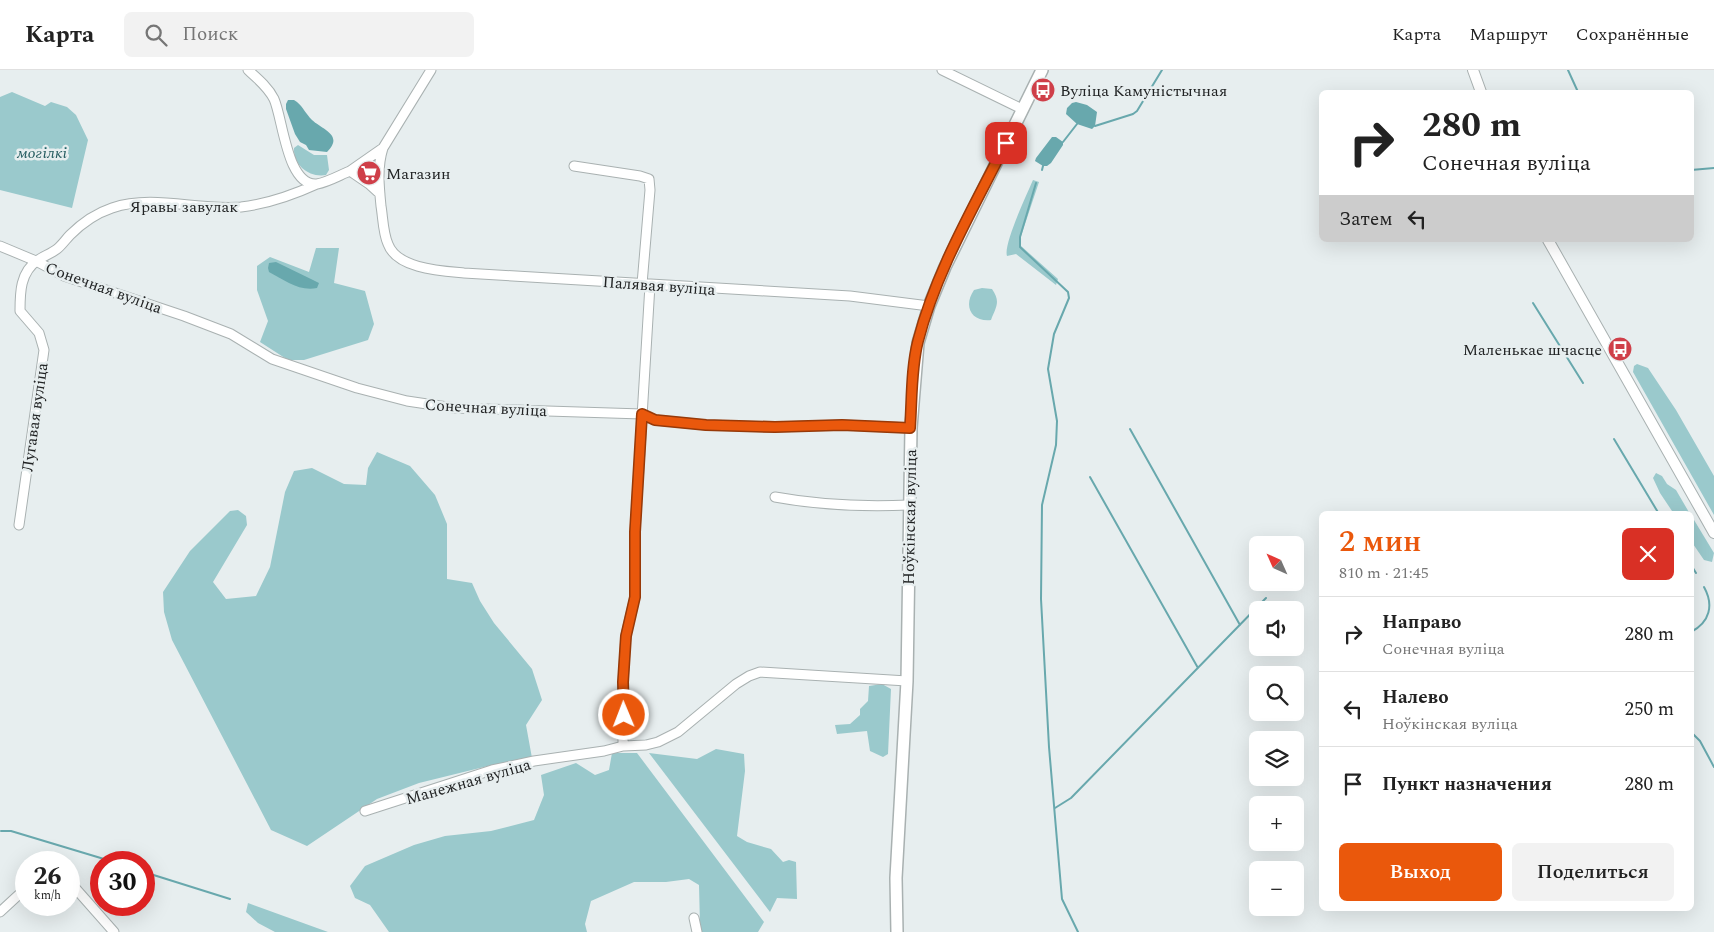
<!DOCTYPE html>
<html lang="ru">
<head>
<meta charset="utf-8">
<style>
  body { margin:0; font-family:Spectral,serif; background:#f2f2f2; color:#222; height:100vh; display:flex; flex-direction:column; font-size:19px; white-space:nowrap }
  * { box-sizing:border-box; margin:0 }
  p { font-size:16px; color:#767676 }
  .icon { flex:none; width:28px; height:28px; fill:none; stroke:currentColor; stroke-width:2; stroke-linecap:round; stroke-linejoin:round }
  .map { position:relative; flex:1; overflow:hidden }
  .panel { position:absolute; left:1319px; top:441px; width:375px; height:400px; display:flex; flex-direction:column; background:#fff; border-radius:8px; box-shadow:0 5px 20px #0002 }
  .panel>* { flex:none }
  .top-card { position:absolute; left:1319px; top:20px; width:375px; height:152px; border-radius:8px; box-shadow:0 5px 20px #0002; background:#fff; color:#222; overflow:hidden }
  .needle { width:32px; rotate:315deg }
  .controls { position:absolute; left:1249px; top:466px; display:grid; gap:10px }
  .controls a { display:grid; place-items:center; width:55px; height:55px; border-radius:8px; background:#fff; box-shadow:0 5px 20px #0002; font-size:25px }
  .speed { position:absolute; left:15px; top:781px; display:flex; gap:10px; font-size:25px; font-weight:700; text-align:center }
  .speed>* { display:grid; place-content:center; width:65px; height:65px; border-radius:50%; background:#fff; box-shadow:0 5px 20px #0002; line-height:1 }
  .speed small { font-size:12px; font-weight:400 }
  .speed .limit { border:8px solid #d22; background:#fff; color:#111 }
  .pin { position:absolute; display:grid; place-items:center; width:42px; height:42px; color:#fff; margin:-21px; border-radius:10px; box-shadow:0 2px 8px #0006 }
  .me { position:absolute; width:55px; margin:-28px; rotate:359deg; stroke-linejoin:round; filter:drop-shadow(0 0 4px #0008) }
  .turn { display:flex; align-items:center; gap:18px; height:105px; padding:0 20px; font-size:22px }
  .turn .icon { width:65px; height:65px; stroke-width:2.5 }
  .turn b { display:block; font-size:35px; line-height:42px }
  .then { display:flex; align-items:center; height:48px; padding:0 20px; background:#0003; gap:10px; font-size:19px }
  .round { display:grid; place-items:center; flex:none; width:52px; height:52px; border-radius:8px; background:#f2f2f2 }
  .headline { display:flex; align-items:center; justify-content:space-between; height:85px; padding:0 20px }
  h1 { font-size:30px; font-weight:600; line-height:38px; color:#ea580c }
  .primary-button { display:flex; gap:10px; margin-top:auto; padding:10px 20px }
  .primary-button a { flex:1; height:58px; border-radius:8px; background:#ea580c; color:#fff; font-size:20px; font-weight:600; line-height:58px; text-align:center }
  .primary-button a+a { background:#f2f2f2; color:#222 }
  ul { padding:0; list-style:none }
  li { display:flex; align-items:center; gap:15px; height:75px; padding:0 20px; border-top:1px solid #e0e0e0 }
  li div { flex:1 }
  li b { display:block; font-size:19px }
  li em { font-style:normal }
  header { display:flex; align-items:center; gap:30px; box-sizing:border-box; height:70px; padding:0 25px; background:#fff; border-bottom:1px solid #e0e0e0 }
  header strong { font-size:24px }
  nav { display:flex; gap:28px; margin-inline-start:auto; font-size:18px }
  .search { width:350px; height:45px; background:#f2f2f2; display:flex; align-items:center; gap:12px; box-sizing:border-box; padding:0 18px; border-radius:8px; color:#767676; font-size:19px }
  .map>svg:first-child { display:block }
  .green { fill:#9ac9cc }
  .water { fill:#68a8ad }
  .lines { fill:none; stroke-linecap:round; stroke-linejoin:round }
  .stream { stroke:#68a8ad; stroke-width:2 }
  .minor-casing { stroke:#a9b1b1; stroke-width:11 }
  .tertiary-casing { stroke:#a9b1b1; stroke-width:12 }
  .secondary-casing { stroke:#a9b1b1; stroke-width:14 }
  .minor { stroke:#fff; stroke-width:9 }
  .tertiary { stroke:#fff; stroke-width:10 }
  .secondary { stroke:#fff; stroke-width:11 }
  .route-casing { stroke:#983908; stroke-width:12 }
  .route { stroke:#ea580c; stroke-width:9 }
  .labels { text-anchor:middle; stroke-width:5; stroke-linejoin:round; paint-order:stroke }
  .poi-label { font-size:16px; fill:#212324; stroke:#e7eeef; text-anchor:start }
  .park-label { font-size:16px; font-style:italic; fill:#255c60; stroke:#e7eeef }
  .street-label { font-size:16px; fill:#212324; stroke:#e7eeef }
</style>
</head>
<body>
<header>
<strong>Карта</strong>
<div class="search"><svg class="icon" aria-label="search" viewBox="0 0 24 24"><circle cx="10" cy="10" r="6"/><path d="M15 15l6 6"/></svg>Поиск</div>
<nav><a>Карта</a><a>Маршрут</a><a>Сохранённые</a></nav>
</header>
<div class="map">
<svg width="1714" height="862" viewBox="0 0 1714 862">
  <rect width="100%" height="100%" fill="#e7eeef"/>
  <path class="green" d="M12,22L45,36L51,32L67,37L76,45L88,70L72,138L0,120V27Z
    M298,75L314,85H327L329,100L326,105C309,108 293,95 294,78Z
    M1033,110L1039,112L1021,166V176L1058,209L1056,215L1016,184L1007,186C1003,175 1027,124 1033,110Z
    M316,178H339L334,213L365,221L374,254L368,270L304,290H288L260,272L268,251L257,220V196L270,187L309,202Z
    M982,218L992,219C1001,232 996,237 991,250C971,252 963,236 974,220Z
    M1637,294L1648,298L1676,340L1714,406V445L1633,302L1634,296Z
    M377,382L410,396L435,425L447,454V509L472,513L480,531L494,553L532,599L542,630L526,655L532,688L488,696L419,713L377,729L307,776L271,760L172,570L164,542L163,522L190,481L230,441L238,440L246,446L247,455L213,512L226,529L256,526L270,497L285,422L294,401L312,398L344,414L366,415L368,398Z
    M1656,403L1662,406L1667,414L1676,420L1690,444H1674L1660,423L1653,408Z
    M1691,445L1714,483L1712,492L1704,490L1691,471Z
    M882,614L891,619L888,684L883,687L870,681L867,661L837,664L835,655L850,654L860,645V639L868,631L869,616Z
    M716,679L744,684L745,701L737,766L747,772L771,779L783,792L789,790L796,792L797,829L777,828L770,842L649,683L697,689Z
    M612,683H637L764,852L758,862H702L700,855L699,815L689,809L666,812H634L591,831L585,854L587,862H389L370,835L355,828L350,816L365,796L414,775L445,766L491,761L534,750L544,725L541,705L576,693L595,705L609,700Z
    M248,833L328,862H275L258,853L246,842Z"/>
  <path class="water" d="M288,30H294L297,32C303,37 306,44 312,50C323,60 344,65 327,82L309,80L306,75L300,72L295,64L286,39V34Z
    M1076,32L1087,35L1097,42L1095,56L1092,59L1077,54L1066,44L1067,38L1072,33Z
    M1052,67H1056L1063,72V75L1051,93L1047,96H1043L1035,91L1036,88Z
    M276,192L313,210L319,213L317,218C300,222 284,210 269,202L268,198L269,193Z"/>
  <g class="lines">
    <path class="stream" d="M1568,0L1578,22
      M1095,56L1133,44L1137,41L1162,0
      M1063,72L1077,54
      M1042,100L1043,96
      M1691,100L1714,98
      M1036,113L1020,167V177L1068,222L1069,228L1054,264L1048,299L1057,351L1056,375L1042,435L1041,529L1049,677L1062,829L1078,862
      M1533,233L1583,313
      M1130,359L1240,555
      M1614,369L1659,444
      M1090,407L1198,598
      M1691,495L1696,503
      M1691,562C1710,552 1714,535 1704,517
      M1691,662L1700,671L1714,697
      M1055,738L1071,728L1266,528
      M1,761H11L114,792
      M144,802L230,829"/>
    <defs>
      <path id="minor" d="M248,0C257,8 268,17 274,29C283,49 287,117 317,114C328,112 340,105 350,101L369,114L380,124
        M431,0L383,78C377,97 379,116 381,136C383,148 383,163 388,174C397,199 442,201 464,203L850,226L929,236
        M942,0L1022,39
        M574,96L640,106L649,109L650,120L642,214
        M350,101L383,78
        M0,176L36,191L64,206L184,246L231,264L272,289L357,318L407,331L454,338L642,344L655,350L706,355L775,357L842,355L911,358
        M775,427C819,435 864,437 909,435
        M19,455L44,280L39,263L20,241C20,223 20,202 38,190C44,186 52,183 57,179C62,175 66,169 70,165C81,154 97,143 112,138C154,124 198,141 241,137C267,134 293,125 317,114
        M623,676V612L626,565L635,527V462L650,215
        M365,741L492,700L534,691L604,681L623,676L646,675L658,672L678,662L736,614L749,606L760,602L907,611
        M69,811L114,862
        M0,842L26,818
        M694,848L697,862"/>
      <path id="tertiary" d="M1473,0L1481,22
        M1548,170L1714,463"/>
      <path id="secondary" d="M897,862L896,808L907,611L911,358L918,273L929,236L945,197L1042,0"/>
    </defs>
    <use href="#minor" class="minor-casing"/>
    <use href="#tertiary" class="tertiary-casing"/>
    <use href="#secondary" class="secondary-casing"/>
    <use href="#minor" class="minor"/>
    <use href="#tertiary" class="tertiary"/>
    <use href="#secondary" class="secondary"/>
  </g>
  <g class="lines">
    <defs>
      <path id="route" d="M624,645L623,612L626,566L635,527V462L642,344L655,350L706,355L775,357L842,355L910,358C912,330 911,298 918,271C936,201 974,137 1006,73"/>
    </defs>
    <use href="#route" class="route-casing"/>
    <use href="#route" class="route"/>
  </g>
  <defs>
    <symbol id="bus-disc" viewBox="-11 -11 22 22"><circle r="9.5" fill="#cf3f49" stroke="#e7eeef"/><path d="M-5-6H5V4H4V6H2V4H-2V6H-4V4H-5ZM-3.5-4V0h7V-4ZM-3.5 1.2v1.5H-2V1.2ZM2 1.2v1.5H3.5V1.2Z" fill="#fff"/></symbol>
    <symbol id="supermarket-disc" viewBox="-11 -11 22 22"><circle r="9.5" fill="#cf3f49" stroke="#e7eeef"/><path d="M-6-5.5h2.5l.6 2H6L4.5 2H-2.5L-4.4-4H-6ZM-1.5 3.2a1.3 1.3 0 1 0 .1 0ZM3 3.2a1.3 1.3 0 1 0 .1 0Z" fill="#fff"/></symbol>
  </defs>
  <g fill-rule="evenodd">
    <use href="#bus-disc" x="1029" y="6" width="28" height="28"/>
    <use href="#supermarket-disc" x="355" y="89" width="28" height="28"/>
    <use href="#bus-disc" x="1606" y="265" width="28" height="28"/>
  </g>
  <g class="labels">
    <g class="poi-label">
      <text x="1060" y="26">Вуліца Камуністычная</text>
      <text x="386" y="109">Магазин</text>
      <text x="1602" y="285" text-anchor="end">Маленькае шчасце</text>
    </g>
    <g class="park-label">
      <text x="42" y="88">могілкі</text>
    </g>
    <g class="street-label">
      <text x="184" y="142">Яравы завулак</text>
      <text transform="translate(659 215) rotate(4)" y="6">Палявая вуліца</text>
      <text transform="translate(104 217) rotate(20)" y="6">Сонечная вуліца</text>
      <text transform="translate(486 337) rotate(3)" y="6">Сонечная вуліца</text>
      <text transform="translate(34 347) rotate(-82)" y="6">Лугавая вуліца</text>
      <text transform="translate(909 447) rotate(-89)" y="6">Ноўкінская вуліца</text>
      <text transform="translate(468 711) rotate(-16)" y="6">Манежная вуліца</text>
    </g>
  </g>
</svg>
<div class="controls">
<a><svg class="needle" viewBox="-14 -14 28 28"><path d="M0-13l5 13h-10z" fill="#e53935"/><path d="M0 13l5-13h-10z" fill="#767676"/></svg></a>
<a><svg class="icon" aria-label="sound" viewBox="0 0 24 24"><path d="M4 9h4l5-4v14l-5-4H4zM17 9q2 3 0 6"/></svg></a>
<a><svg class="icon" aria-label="search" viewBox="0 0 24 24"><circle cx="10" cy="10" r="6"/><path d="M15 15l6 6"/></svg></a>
<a><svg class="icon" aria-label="layers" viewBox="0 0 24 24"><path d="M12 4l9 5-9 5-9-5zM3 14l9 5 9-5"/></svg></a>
<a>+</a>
<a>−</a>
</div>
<div class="speed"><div>26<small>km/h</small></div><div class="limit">30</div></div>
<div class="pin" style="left:1006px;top:73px;background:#d93025"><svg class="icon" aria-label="arrive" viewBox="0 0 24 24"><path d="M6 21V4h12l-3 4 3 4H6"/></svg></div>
<svg class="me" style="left:624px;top:645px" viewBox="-20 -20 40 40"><circle r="17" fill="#ea580c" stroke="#fff" stroke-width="3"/><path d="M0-11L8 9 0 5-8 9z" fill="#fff"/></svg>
<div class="top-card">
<div class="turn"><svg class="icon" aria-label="right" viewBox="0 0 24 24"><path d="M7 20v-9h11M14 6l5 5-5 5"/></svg><div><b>280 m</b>Сонечная вуліца</div></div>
<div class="then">Затем<svg class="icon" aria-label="left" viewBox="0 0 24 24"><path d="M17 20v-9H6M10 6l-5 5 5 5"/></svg></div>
</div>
<section class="panel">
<div class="headline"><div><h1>2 мин</h1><p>810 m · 21:45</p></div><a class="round" style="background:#d93025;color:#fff"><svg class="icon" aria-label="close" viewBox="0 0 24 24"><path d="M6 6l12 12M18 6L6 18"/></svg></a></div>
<ul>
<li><svg class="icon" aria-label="right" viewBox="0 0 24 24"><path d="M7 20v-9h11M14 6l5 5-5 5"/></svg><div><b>Направо</b><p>Сонечная вуліца</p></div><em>280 m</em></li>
<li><svg class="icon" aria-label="left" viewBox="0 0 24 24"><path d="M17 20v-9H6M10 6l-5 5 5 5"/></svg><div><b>Налево</b><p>Ноўкінская вуліца</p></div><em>250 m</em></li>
<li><svg class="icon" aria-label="arrive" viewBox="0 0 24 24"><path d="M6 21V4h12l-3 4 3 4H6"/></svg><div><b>Пункт назначения</b></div><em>280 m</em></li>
</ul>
<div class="primary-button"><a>Выход</a><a>Поделиться</a></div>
</section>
</div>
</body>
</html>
